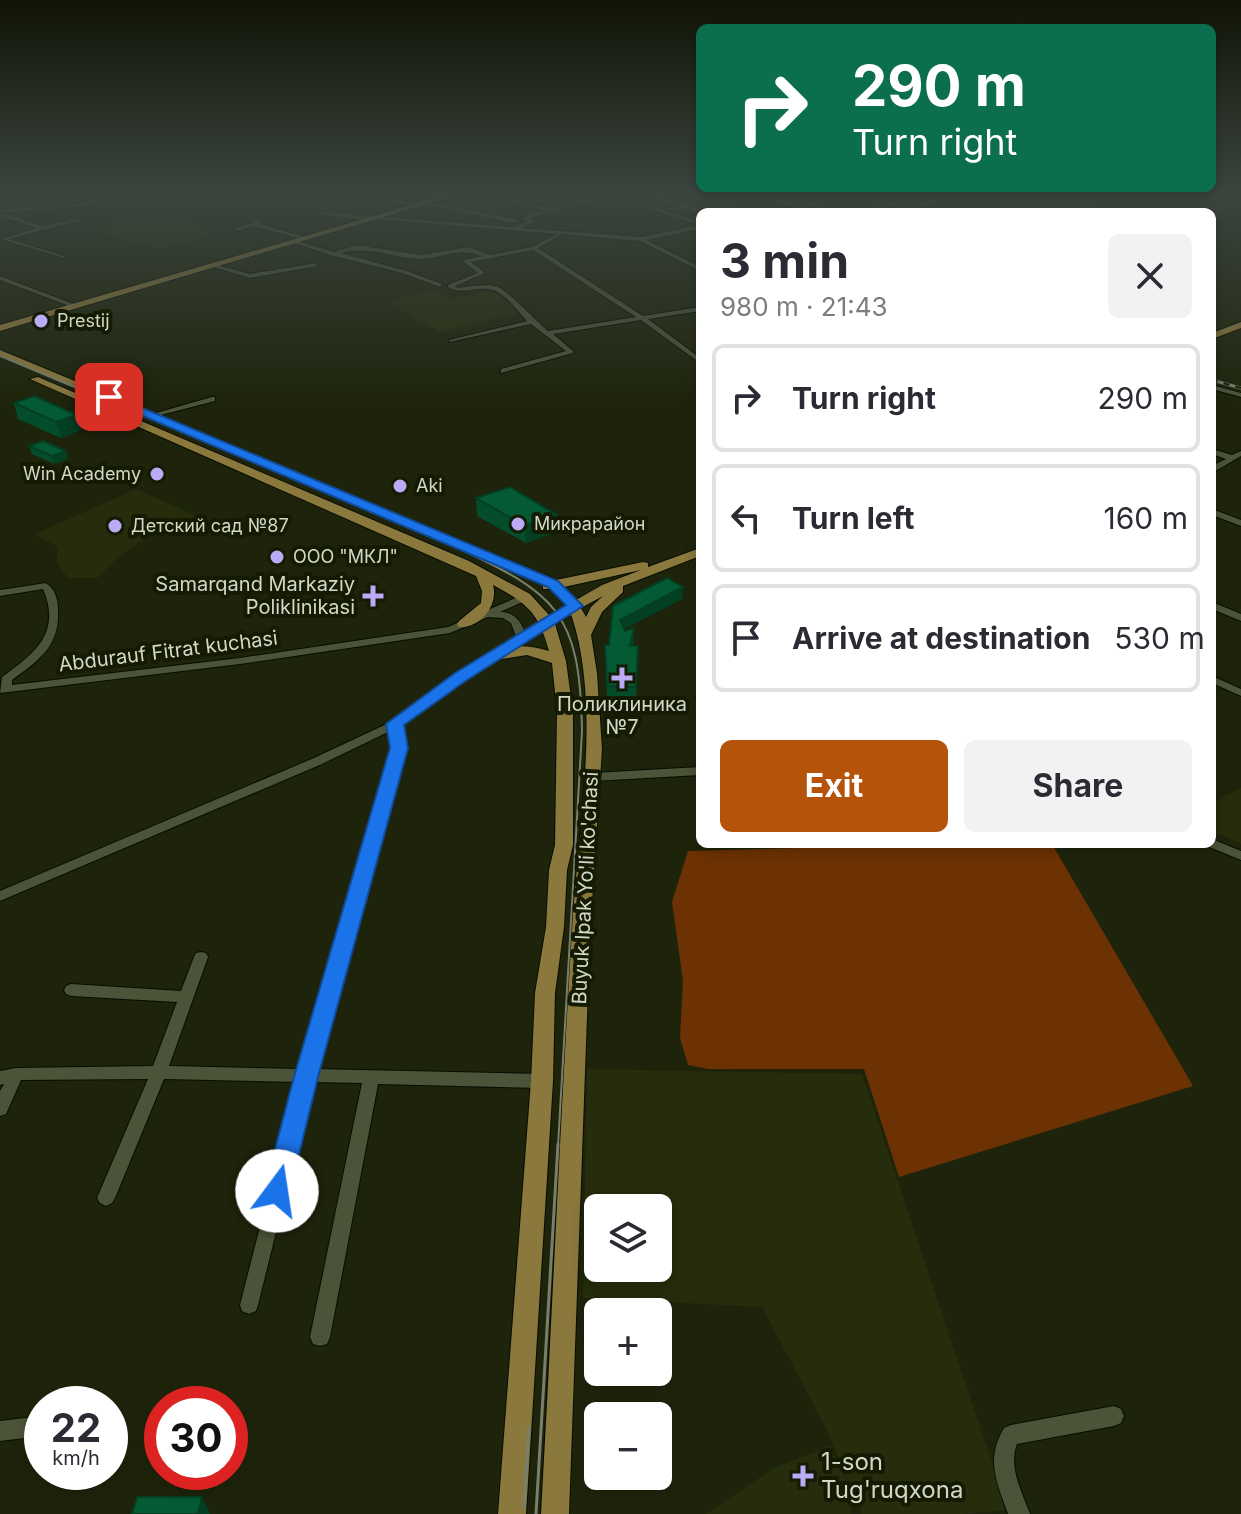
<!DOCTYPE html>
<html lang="en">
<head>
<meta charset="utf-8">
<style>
  body { margin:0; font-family:Inter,sans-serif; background:#f2f2f3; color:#2b2b33; height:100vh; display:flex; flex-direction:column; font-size:30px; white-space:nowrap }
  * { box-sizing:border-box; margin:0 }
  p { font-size:26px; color:#7c7c81 }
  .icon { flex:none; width:44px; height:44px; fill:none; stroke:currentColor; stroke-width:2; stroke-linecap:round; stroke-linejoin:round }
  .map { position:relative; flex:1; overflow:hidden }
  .panel { position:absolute; left:696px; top:208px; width:520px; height:640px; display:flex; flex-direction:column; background:#fff; border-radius:12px; box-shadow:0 4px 12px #0003 }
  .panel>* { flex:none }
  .banner { position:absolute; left:696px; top:24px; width:520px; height:168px; border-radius:12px; box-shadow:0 4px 12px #0003; background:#0b6e4f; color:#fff; overflow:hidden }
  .controls { position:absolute; left:584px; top:1194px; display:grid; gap:16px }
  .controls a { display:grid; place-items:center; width:88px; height:88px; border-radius:12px; background:#fff; box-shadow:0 4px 12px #0003; font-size:40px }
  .speed { position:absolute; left:24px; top:1386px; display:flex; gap:16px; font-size:40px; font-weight:700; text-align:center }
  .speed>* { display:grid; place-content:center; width:104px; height:104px; border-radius:50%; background:#fff; box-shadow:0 4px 12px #0003; line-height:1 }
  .speed small { font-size:20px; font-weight:400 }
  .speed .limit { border:12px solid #d22; background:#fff; color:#111 }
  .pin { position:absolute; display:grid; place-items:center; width:68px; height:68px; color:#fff; margin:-34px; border-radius:16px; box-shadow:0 4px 12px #0006 }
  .me { position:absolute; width:88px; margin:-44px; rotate:14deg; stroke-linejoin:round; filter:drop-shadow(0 0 6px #0008) }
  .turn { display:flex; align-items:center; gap:28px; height:168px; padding:0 24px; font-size:36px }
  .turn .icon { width:104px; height:104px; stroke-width:2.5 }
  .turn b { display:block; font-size:56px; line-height:68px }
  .round { display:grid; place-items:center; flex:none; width:84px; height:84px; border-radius:12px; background:#f2f2f3 }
  .overview { display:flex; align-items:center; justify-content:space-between; height:136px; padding:0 24px }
  h1 { font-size:48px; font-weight:700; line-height:60px }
  .primary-button { display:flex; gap:16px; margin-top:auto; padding:16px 24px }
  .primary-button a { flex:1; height:92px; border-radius:12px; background:#b45309; color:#fff; font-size:32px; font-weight:700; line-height:92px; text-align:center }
  .primary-button a+a { background:#f2f2f3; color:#2b2b33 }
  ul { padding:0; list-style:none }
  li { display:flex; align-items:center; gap:24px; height:108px; margin:0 16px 12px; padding:0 8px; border:4px solid #e1e1e2; border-radius:12px }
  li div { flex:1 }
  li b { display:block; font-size:30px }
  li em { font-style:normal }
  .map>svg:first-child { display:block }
  .built { fill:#252d0c; fill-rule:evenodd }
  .green { fill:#6d3203 }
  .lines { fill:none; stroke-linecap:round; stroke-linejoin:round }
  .minor-casing { stroke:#080d00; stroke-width:2 }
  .major-casing { stroke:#080d00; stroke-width:2 }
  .minor { fill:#4b5338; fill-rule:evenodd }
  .major { fill:#8a783d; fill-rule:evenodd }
  .tram-far1 { stroke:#797f6b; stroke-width:2 }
  .tram { stroke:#797f6b; stroke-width:3 }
  .rail-casing { stroke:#797f6b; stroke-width:3 }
  .rail { stroke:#151b03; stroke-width:2; stroke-dasharray:6; stroke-linecap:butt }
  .wall { fill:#034d2b }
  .shaded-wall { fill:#033f23 }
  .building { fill:#045a32; stroke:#033f23; stroke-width:2 }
  .route { fill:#1a73e8; stroke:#114b97; stroke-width:2 }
  .poi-dot { fill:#bbaaf6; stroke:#151b03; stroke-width:3 }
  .labels { text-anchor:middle; stroke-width:8; stroke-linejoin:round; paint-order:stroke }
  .far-poi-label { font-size:18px; fill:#d2d7c8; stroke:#151b03; text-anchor:start }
  .poi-label { font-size:20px; fill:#d2d7c8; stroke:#151b03; text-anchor:end }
  .street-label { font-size:20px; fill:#d2d7c8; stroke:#151b03 }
  .near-poi-label { font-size:24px; fill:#d2d7c8; stroke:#151b03; text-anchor:start }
</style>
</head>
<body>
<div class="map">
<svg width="1241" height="1514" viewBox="0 0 1241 1514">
  <rect width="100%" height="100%" fill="#1e240b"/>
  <path class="built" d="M209,192H309L260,205L204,195Z
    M1070,198L1128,212H1008L1040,202Z
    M152,213L209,228L212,235L160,249L91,230Z
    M434,290L448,299L494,291L522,312L440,332L386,302Z
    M136,489L199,517L152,534L119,556L97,578H68L57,563L58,547L35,534Z
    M1241,788V844L1212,831V803Z
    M587,1069L862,1074L1008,1510L964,1514H862L825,1426L762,1307L583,1298ZM598,1208H658V1268H598Z
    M830,1446L849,1485L851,1514H706L774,1468Z"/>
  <path class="green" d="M953,844H1052L1193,1086L899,1177L864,1069H708L688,1065L680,1038L683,981L672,902L688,851Z"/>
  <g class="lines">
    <defs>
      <path id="minor" d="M114,192H120C85,215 42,206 3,213L43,226L78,219V221L9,239L64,256V258L0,239L37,228L0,216V210C38,204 79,211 114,192Z
        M311,192H320L260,209L257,207Z
        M357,192H367L421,206L418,208Z
        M517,192H524L509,199L528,203L562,192H570L533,205C558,211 576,202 600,194L603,196C580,208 554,209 530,218L536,221L521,228L641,237L699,225L599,192H607L700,222V229L646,240L700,267V271L640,241L562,234L538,248L643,316L700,307V311L648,319L700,358V363L641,320L553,334L573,351V353L501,373V369L566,351L531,324L449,342V340L527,321C518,312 506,294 493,290C478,285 463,296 448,287V285L478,273L464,262V260L482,256C457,247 445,258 421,259C392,259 372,245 341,253L407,271L442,284L440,287L402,273L330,255L292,242L295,240L334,252L357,245L421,255L468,247L490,255L532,247L557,234L374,219L371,221L317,214L320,212L514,227L528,221L523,219V217L542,210L501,199ZM533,250L636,317L548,331C537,322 507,290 498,287C486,283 470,287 458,288L455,286L485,273L471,262Z
        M681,192H689L748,212H740Z
        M749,192H757L801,205L832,197L834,200L816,205L837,212C827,212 820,207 811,207C800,206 789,212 778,212L795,207Z
        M854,192H862L909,207L964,192H973L903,212H894L903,209L891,205L866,212H857L885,203Z
        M1003,192H1013L1044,199L1074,194L1077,196L1044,203L1033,200L994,212H985L1029,199Z
        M1230,192H1238L1220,199L1217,197Z
        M426,201L514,219L517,221L514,223L424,204Z
        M260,220L263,222L259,224L309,238L306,240L253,226L237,231L234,229Z
        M316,263L318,266L250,278L210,266L213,264L250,274Z
        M0,276L76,305L77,306L72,307L0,280Z
        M1212,385L1241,393V397L1212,389Z
        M212,397H215V401L153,417L149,415Z
        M1212,449L1232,455L1241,451V456L1212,473V466L1226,459L1212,454Z
        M1212,509L1241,520V526L1212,515Z
        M46,583C55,589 58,599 58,610C60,647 38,661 12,680V685L240,658L448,627L525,594L530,597L529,599L500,612C514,612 520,620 525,632L544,620H552L553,622L526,642L465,678L401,725L405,748L316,1069L542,1074L548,1076L550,1081L548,1086L542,1088L378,1084L330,1337L327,1344L320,1346L313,1344L310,1337L362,1083L313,1082L258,1305L256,1311L249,1314L242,1311L240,1305L297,1082L164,1079L115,1198L112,1203L106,1206L100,1203L97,1198L148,1079L21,1080L6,1114L0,1116V1091L4,1084L0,1085V1071L16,1068L153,1066L177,1002L71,996L66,994L64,990L66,986L71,984L181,991L194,957L196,953L201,952L206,953L208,957L169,1066L300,1069L393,748L390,731L322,764L0,901V891L314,758L391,722L457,674L516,637L511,623L503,618L488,617L450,633L240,664L0,693L2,677C34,654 62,633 43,589L0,596V590Z
        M1212,602L1241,614V621L1212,609Z
        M1212,676L1241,689V696L1212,683Z
        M700,767V775L593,781L587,777L593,773Z
        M1212,839L1241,851V860L1207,846L1206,844H1212Z
        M1114,1406L1121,1409L1124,1416L1121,1423L1114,1426L1017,1444C1008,1467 1022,1492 1030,1514H1008C997,1482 985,1460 1004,1428L1011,1425Z
        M42,1416V1436L0,1441V1421Z"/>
      <path id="major" d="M456,192H467L0,331V325Z
        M1241,322V328L1212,339V333Z
        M0,350L556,580L643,562L648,563V567L700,548V556L623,586V592L602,612L591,635L597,673L602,749L590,934L569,1514H541C552,1320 560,1125 572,931C577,835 602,709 572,617L571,615L555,624L566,661L573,712V845L567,870L564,927L555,993L553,1081L526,1514H498L531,1081L535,993L546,927L549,870L555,845L557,712L552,663L527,655L495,660L488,656C505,643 529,645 549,651C538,612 528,604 493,585C499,605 480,629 459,627L457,624L459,621L481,603L482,591L476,576L30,379L38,377L469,561L530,594L549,615L566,606L551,589H543V584L0,356ZM641,570L602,585L576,600L564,587ZM603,596L591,607L586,617L581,608Z"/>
    </defs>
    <use href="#minor" class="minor-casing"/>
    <use href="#major" class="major-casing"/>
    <use href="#minor" class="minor"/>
    <use href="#major" class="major"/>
    <path class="tram-far1" d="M0,356L452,545C556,594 580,610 582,731L558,1146"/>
    <path class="tram" d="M524,1507L529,1427
      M536,1514L558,1144"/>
    <defs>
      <path id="rail" d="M640,192L701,212
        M1212,380L1241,388"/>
    </defs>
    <use href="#rail" class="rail-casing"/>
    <use href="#rail" class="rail"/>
  </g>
  <path class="wall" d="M14,403L77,415L81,430L61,438L18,419Z
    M29,446L68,459L54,464L32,454Z
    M476,498L557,532L526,543L477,516Z
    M682,599L624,629L634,639L633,646L638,658L636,698H607L605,645H609L613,606Z"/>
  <path class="shaded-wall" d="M77,415L81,430L61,438L56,422Z
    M66,451L68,459L54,464L52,456Z
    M557,515V532L526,543L525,526Z
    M683,587L682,599L620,631V620Z
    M634,628V639L630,657V646Z
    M202,1497L210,1514H198Z"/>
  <path class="building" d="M34,396L77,415L56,422L14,403Z
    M43,441L66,451L52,456L29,446Z
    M510,487L557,515L525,526L476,498Z
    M667,578L683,587L620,620L625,631L634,628L630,646H638L636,687L607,686L605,645H609L613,606Z
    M137,1497H202L198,1514H132Z"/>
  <linearGradient id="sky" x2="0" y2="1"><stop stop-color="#101406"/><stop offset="0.48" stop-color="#3b453f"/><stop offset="1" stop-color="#3b453f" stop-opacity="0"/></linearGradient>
  <rect width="1241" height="404" fill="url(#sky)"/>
  <path class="route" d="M109,394L558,581L583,606L467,680L404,725L408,748L318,1077L290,1191L286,1199L277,1203L268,1199L264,1191L294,1077L390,748L386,724L455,673L566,605L548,587L105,400L103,397Z"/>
  <g class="poi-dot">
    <circle cx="41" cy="321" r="8"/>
    <circle cx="157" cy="474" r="8"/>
    <circle cx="400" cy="486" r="8"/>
    <circle cx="518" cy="524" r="8"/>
    <circle cx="115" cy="526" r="8"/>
    <circle cx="277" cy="557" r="8"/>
    <path d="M369 584h8v8h8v8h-8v8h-8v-8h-8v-8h8z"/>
    <path d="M618 666h8v8h8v8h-8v8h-8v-8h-8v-8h8z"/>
    <path d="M799 1464h8v8h8v8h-8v8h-8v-8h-8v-8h8z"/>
  </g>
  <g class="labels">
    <g class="far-poi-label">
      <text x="57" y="327">Prestij</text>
      <text x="141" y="480" text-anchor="end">Win Academy</text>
      <text x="416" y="492">Aki</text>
      <text x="534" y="530">Микрарайон</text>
      <text x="131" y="532">Детский сад №87</text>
      <text x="293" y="563">ООО "МКЛ"</text>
    </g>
    <g class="poi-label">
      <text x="355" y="591">Samarqand Markaziy<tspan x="355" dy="23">Poliklinikasi</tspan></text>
      <text x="622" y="711" text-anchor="middle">Поликлиника<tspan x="622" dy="23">№7</tspan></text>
    </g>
    <g class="street-label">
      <text transform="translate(168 651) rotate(-7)" y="7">Abdurauf Fitrat kuchasi</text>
      <text transform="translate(585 888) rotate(-87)" y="7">Buyuk Ipak Yo'li ko'chasi</text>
    </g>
    <g class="near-poi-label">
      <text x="821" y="1470">1-son<tspan x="821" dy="28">Tug'ruqxona</tspan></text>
    </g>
  </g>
</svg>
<div class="controls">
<a><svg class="icon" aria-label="layers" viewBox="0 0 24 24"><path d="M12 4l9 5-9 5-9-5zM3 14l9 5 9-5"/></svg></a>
<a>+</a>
<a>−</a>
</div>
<div class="speed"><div>22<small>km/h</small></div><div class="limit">30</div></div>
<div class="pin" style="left:109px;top:397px;background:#d93025"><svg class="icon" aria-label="arrive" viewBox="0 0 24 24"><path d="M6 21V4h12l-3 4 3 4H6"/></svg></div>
<svg class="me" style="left:277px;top:1191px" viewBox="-20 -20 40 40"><circle r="19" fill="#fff"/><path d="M0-13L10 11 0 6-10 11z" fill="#1a73e8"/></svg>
<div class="banner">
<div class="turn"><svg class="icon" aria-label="right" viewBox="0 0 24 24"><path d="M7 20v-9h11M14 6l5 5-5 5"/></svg><div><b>290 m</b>Turn right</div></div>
</div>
<section class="panel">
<div class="overview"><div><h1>3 min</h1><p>980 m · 21:43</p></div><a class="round"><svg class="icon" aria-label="close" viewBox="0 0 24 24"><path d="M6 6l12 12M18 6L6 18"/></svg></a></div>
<ul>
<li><svg class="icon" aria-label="right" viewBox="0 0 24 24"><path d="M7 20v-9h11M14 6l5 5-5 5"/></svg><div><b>Turn right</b></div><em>290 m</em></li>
<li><svg class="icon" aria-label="left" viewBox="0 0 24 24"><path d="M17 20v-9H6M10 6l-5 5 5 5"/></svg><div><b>Turn left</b></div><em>160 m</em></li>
<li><svg class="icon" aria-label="arrive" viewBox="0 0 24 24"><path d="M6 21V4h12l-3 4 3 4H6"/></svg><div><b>Arrive at destination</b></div><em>530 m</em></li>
</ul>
<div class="primary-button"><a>Exit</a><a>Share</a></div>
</section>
</div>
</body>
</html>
